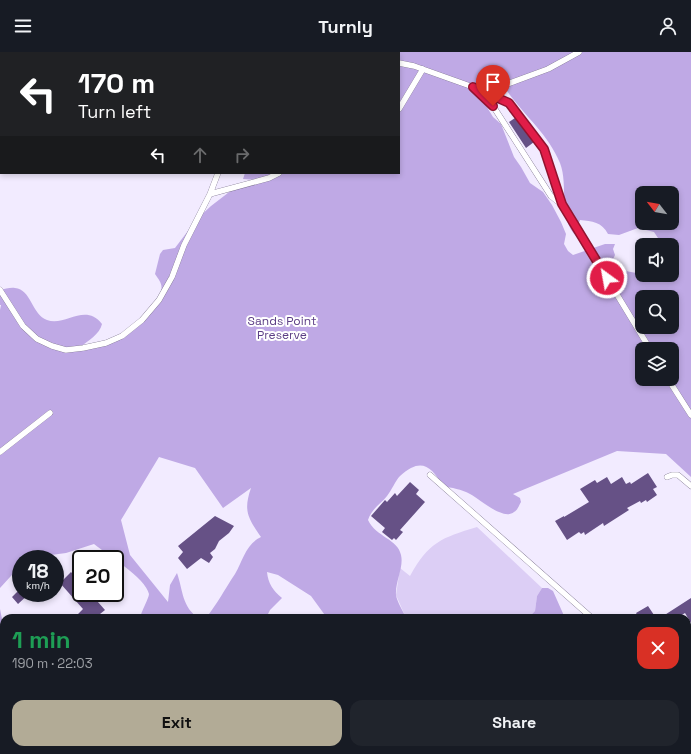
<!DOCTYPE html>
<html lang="en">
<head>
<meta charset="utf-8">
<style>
  body { margin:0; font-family:"Space Grotesk",sans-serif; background:#20242c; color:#f1f3f6; height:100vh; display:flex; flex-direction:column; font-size:15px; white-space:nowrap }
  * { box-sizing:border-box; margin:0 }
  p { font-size:13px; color:#9ea1a6 }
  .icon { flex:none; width:22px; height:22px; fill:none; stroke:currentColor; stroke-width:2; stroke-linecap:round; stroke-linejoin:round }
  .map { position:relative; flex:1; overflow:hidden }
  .drawer { position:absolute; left:0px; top:562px; width:691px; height:140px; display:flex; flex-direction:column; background:#171b24; border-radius:12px 12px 0 0; box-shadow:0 2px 6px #0003 }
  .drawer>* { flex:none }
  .banner { position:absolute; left:0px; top:0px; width:400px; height:122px; box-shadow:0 2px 6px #0003; background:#202124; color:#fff; overflow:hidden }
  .needle { width:26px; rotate:301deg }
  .tools { position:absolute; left:635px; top:134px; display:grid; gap:8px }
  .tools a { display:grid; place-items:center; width:44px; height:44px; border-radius:8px; background:#171b24; box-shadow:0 2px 6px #0003; font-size:20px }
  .speed { position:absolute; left:12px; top:498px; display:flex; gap:8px; font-size:20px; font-weight:700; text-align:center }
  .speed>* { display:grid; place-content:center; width:52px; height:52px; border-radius:50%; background:#171b24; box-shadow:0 2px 6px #0003; line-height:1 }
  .speed small { font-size:10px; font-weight:400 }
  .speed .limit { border:2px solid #111; border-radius:6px; background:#fff; color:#111 }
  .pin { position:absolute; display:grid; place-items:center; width:34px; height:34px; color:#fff; margin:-41px -17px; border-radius:50% 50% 50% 0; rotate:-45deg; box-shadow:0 0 4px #0007 }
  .pin .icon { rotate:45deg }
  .me { position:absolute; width:44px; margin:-22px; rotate:328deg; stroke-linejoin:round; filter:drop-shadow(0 0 3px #0008) }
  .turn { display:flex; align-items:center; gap:14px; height:84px; padding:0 12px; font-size:18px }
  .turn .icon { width:52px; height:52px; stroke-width:2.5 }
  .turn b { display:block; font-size:28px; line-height:34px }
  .lanes { display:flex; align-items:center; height:38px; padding:0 12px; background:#0003; justify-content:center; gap:20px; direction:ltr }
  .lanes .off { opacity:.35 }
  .round { display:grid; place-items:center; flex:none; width:42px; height:42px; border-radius:12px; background:#20242c }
  .headline { display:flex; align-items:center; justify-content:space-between; height:68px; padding:0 12px }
  h1 { font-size:24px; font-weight:700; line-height:30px; color:#1e9e55 }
  .button { display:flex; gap:8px; margin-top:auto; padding:8px 12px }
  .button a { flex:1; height:46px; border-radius:12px; background:#b2ab96; color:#111; font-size:16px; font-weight:700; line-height:46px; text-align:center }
  .button a+a { background:#20242c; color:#f1f3f6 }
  header { display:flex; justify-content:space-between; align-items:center; height:52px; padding:0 12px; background:#171b24; font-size:18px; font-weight:700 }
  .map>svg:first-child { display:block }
  .green { fill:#dccef5 }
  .forest { fill:#bfa9e5; fill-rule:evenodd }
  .building { fill:#665186 }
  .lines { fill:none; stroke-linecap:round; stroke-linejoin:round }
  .lane-casing { stroke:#6f6581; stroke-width:6 }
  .street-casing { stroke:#6f6581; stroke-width:12 }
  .lane { stroke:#fff; stroke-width:5.5 }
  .street { stroke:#fff; stroke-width:11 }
  .route-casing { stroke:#92132f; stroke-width:10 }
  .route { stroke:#e11d48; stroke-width:7 }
  .labels { text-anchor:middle; stroke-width:4; stroke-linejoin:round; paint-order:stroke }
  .park-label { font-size:12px; fill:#5c3e85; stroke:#fff }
</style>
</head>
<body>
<header><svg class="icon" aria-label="menu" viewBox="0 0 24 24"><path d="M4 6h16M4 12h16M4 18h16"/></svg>Turnly<svg class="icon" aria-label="person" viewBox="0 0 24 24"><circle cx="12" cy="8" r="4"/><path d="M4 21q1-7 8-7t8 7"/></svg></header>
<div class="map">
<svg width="691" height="702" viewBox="0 0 691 702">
  <rect width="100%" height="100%" fill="#f2ebff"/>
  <path class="green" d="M477,475L542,536L537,544L535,559L528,566H406L396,543L400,516L410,524C429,490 441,486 477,475Z"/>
  <path class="forest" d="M316,0H691V425L666,402L617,399L513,442L520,446L521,450C519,453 518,458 514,460C503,469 480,447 470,442C461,437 452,436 443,434C431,414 421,405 400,424C395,429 392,438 387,444C380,453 372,456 368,468C376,485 398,487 401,503C404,515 395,530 396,543C397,550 403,559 406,566H327L311,544L278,523L267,520C268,531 273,539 282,546L270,558L266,566H206C217,552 225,537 235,522C243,508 246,492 261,485C248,466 243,459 251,436L223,456L195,416L159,405L121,468L130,503L168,550L170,533L177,521C183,538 182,556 199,566H140C141,560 149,546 149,542C146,526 106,502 94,492L66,501L21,507V513L0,536V258L1,253H0V238C5,237 11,235 15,236C31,237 32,263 47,268C65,275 85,250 102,272C100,282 88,289 80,295C94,291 109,289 121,282C131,276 158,250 161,239C163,232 159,228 155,222L160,202L163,198L175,196L197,167L211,154L237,134L257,128L243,127L245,121H399V1H314ZM490,39H507C524,63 549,83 560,111C569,134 557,166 577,185L578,173L580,168C592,169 602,170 608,182L619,183L638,176L654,180L660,189V193H672V223H652L651,225L642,223V222L609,216L615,203L613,197L615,192H605L573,203L568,199L564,192L566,182L561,170L552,153L543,140L530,131L521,115L514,105L501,72L493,65L482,47L475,41ZM642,141H672V171H642ZM642,245H672V275H642ZM642,297H672V327H642Z
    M542,536H548L553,539L565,566H528L535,559L537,544Z
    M0,557L4,577V636L0,634Z
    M691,660V702H588L591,698H687V687L689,686V672Z
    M18,698H172L170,702H18Z"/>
  <path class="building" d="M515,66L534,90L526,96L509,70Z
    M648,421L657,435L653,437L657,443L647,450L646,448L641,451L640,449L627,456L629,458L604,474L603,471L585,483L584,480L581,482L579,480L567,488L555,469L564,464V465L589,450L580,437L595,428L597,431L607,425L611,432L622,425L626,432L630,430L631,432Z
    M410,430L419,438L416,442L425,450L400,478L403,480L396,488L394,486L392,488L382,480L385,476L371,464L385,448L387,450L395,441L397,444Z
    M215,464L234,474L229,481L219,489L215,497L210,501L213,505L209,511L201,506L187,517L178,506L183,500L178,494Z
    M71,520L81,531V541H90L105,558L95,566H74L83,557L60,531Z
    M21,536V541H30L18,552L12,545Z
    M691,546V571L685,561L677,566H660Z
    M648,554L656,566H639L636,561Z"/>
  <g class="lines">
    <defs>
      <path id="lane" d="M342,0L347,1
        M264,1L265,0
        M399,11L414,14L473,35L509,51L544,97L562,152L650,297
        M476,35L502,34L548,17L579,0
        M476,38L493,54L551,144L561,152
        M399,57L423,17
        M210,142L269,126L279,121
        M0,238L23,274L37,287L52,294L66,298L83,296L106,291L122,284L142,268L159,248L172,225L184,193L210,142L218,121
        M668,327L691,363
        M0,400L50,361
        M430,423L592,566
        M667,425L672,423H678L691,434
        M687,629L691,628"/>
      <path id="street" d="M519,698L523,702
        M319,702L323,698"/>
    </defs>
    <use href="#lane" class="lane-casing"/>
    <use href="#street" class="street-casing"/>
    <use href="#lane" class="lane"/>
    <use href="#street" class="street"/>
  </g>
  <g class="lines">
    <defs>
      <path id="route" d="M493,54L473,35L509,51L544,97L562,152L607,226"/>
    </defs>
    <use href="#route" class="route-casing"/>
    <use href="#route" class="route"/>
  </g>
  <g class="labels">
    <g class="park-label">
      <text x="282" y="273">Sands Point<tspan x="282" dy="14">Preserve</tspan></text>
    </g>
  </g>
</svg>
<div class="tools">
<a><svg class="needle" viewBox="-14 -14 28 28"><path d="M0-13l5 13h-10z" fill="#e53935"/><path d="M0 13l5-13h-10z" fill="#9ea1a6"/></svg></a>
<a><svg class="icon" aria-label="sound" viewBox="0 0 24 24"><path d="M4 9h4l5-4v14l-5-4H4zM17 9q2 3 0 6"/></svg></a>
<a><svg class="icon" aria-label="search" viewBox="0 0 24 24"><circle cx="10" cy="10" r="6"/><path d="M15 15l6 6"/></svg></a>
<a><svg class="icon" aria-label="layers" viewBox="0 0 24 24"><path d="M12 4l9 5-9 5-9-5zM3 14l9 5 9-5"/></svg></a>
</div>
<div class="speed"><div>18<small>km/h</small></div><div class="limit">20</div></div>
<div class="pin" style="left:493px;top:54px;background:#d93025"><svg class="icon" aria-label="arrive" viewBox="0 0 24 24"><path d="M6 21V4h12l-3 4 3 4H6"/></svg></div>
<svg class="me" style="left:607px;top:226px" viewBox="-20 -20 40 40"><circle r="17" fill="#e11d48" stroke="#fff" stroke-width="3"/><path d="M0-11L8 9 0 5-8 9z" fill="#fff"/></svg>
<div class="banner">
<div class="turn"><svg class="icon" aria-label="left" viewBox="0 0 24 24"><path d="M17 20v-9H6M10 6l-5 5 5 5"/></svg><div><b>170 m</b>Turn left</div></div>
<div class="lanes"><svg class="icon" aria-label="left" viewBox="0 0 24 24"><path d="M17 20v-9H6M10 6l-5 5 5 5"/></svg><svg class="icon off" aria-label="ahead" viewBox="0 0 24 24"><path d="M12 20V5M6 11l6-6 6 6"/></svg><svg class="icon off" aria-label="right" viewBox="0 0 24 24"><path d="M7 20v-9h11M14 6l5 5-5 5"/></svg></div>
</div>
<section class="drawer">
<div class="headline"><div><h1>1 min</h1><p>190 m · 22:03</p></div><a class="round" style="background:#d93025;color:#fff"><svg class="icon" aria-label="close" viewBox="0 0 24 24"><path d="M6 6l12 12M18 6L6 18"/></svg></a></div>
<div class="button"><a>Exit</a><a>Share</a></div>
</section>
</div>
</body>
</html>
